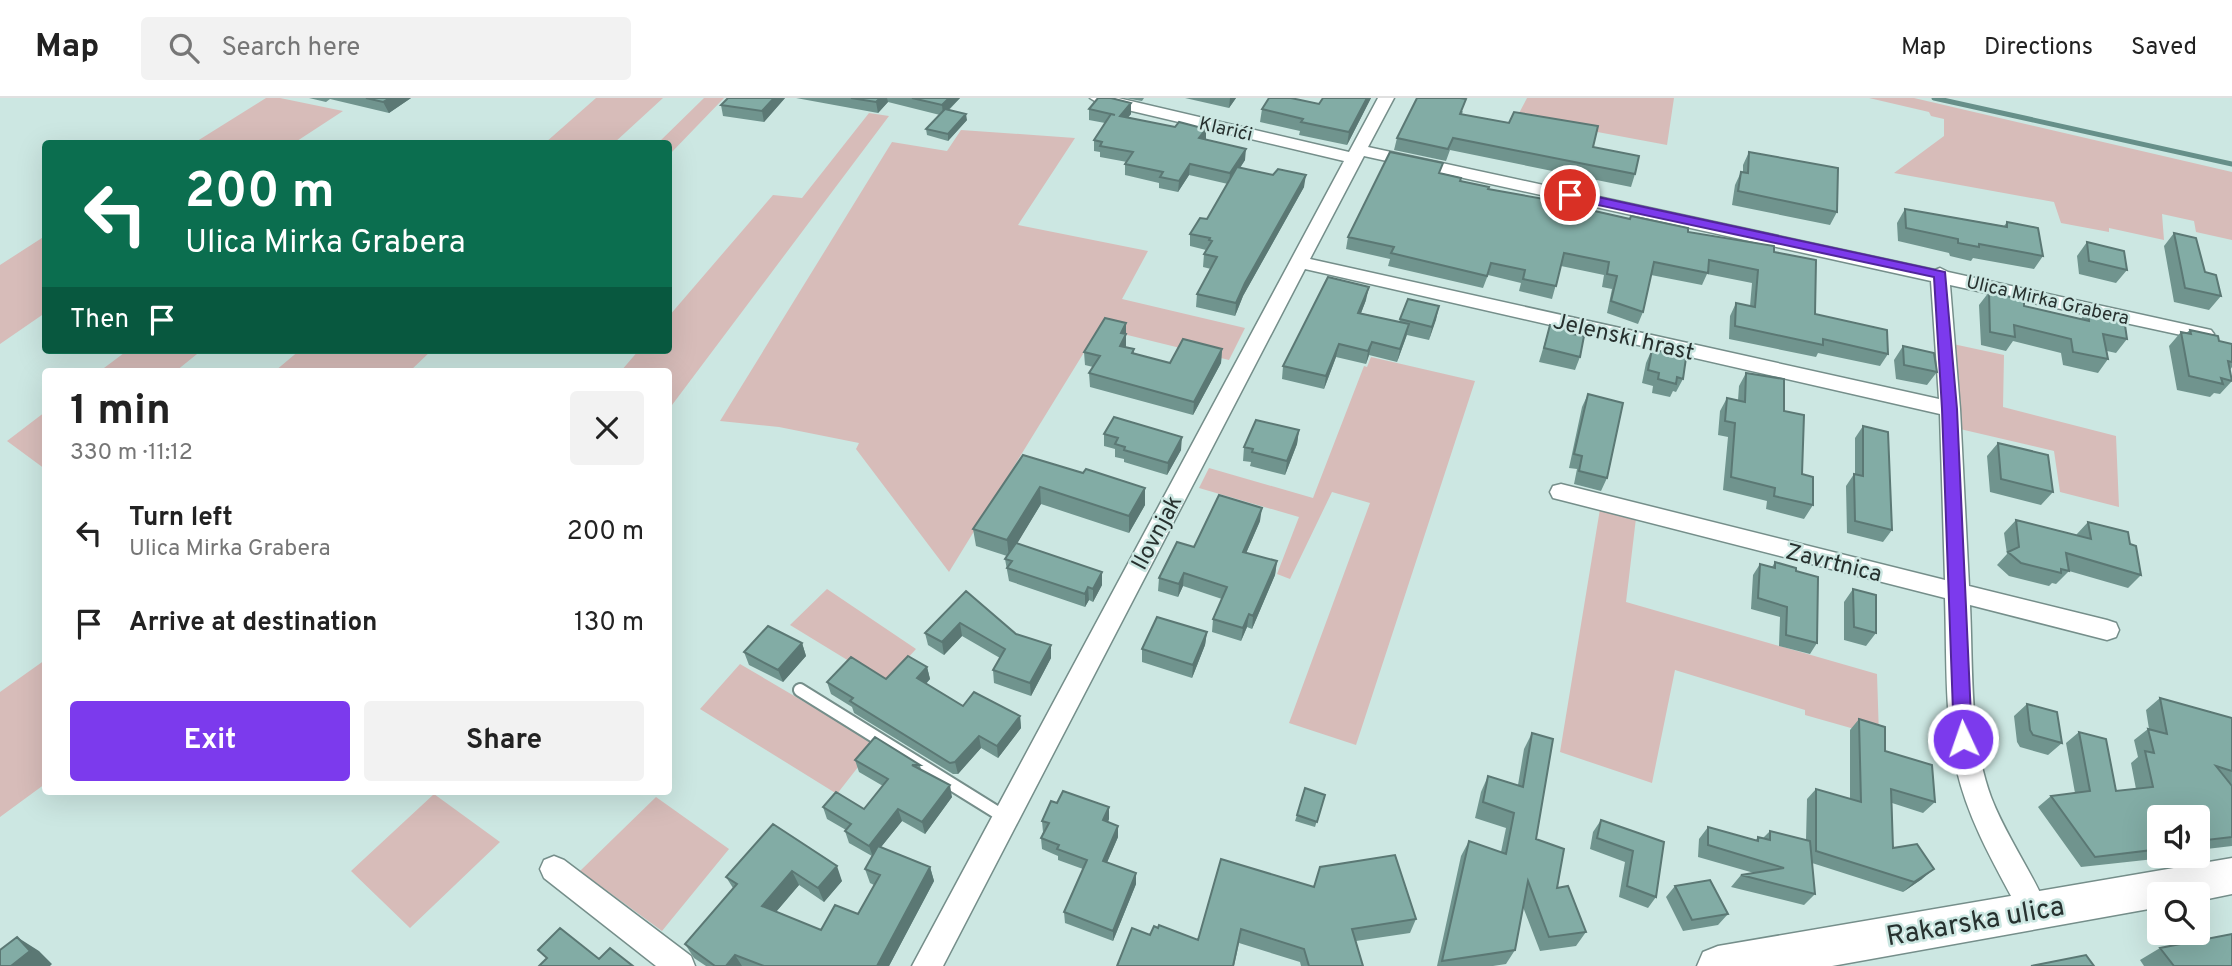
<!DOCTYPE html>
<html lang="en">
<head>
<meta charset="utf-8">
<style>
  body { margin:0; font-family:Overpass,sans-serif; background:#f2f2f2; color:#222; height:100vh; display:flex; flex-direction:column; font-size:26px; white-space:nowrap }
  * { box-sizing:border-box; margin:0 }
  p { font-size:23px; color:#767676 }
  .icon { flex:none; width:38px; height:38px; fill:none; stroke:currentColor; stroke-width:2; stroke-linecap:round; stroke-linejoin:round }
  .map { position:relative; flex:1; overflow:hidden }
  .details { position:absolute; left:42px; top:270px; width:630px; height:427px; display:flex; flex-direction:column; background:#fff; border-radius:7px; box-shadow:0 7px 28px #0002 }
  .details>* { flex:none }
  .top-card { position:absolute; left:42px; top:42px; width:630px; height:214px; border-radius:7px; box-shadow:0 7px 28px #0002; background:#0b6e4f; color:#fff; overflow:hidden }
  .fabs { position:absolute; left:2147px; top:707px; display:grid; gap:14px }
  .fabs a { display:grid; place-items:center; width:63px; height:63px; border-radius:7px; background:#fff; box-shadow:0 7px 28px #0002; font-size:35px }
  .pin { position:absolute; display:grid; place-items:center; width:60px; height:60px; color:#fff; margin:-30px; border:4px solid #fff; border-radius:50%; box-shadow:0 2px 7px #0007 }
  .me { position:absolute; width:77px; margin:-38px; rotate:357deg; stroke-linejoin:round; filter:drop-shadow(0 0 5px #0008) }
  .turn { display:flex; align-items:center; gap:24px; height:147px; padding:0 28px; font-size:32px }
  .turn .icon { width:91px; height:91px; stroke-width:2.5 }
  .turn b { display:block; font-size:49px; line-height:60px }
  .then { display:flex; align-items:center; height:66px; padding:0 28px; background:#0003; gap:14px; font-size:26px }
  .round { display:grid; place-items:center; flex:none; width:74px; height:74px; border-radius:7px; background:#f2f2f2 }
  .summary { display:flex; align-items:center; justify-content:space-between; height:119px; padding:0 28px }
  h1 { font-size:42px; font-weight:700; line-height:52px }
  .action { display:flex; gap:14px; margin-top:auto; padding:14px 28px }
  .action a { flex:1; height:80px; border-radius:7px; background:#7c3aed; color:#fff; font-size:28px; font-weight:700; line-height:80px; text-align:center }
  .action a+a { background:#f2f2f2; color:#222 }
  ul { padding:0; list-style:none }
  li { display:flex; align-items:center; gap:21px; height:91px; padding:0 28px }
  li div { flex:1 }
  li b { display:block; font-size:26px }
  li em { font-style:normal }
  header { display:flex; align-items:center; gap:42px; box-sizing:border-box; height:98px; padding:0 35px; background:#fff; border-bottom:2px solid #e0e0e0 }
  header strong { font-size:33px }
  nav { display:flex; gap:38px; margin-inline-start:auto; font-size:24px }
  .search { width:490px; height:63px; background:#f2f2f2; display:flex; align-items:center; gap:18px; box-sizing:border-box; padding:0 24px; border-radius:7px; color:#767676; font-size:26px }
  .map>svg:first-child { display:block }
  .green { fill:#d7bcb9 }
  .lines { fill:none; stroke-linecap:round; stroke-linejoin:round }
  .stream { stroke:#668f89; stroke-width:5 }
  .lane-casing { stroke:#758e8a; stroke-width:16 }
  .street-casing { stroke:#758e8a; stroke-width:3 }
  .secondary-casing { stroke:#758e8a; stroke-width:3 }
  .lane { stroke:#fff; stroke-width:12 }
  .street { fill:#fff; fill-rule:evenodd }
  .secondary { fill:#fff; fill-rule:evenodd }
  .wall { fill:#70948e }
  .shaded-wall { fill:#5b7874 }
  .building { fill:#82aca5; stroke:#5b7874; stroke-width:2 }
  .route { fill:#7c3aed; stroke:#51269a; stroke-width:2 }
  .labels { text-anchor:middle; stroke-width:5; stroke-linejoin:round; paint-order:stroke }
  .far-street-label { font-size:19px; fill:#27312f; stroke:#cce7e2 }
  .street-label { font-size:23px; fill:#27312f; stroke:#cce7e2 }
  .near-street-label { font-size:28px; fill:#27312f; stroke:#cce7e2 }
</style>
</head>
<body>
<header>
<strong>Map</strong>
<div class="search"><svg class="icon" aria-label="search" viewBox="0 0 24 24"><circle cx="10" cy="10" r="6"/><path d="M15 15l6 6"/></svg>Search here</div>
<nav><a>Map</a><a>Directions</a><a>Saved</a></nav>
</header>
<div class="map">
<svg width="2232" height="868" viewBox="0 0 2232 868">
  <rect width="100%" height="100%" fill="#cce7e2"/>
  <path class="green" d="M266,0H280L343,13L294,45H194Z
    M596,0H663L614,45H545Z
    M704,0H724L669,57L668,46L658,45Z
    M1527,0H1674L1667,47L1517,19Z
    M1869,0H1914L2232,74V142L2196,134L2194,123L2162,116L2164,142L2109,130V134L2061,125L2054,104L1894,75L1944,38V21L1931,18L1929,14Z
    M869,15L889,18L669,311L668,273H621L639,252H668L669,218L773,97L802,100Z
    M961,32L1075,40L1018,127L1148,153L1122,201L1245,230L1229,262L1099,230L949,474L856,351L859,345L779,329L720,323L892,44L947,53Z
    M45,138V215L0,246V167Z
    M1953,246L2004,257L2003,309L2116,338L2119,409L2060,394L2054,353L1960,331Z
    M128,252H202L176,273H100Z
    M300,252H432L410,273H275Z
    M1371,259L1475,283L1356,647L1289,625L1370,405L1332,394L1290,481L1277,476L1299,419L1199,390L1209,370L1313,400L1364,268L1367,269Z
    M45,314V371L7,343Z
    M1600,411L1636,420L1626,504L1877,576L1879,638L1805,617V612L1675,572L1652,685L1560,654Z
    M827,491L916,551L885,585L790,527Z
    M45,562V686L0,719V594Z
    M740,566L876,646L837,696L700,611Z
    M434,696L500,744L410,830L351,773Z
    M656,699L729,751L662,833L580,773Z"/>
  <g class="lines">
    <path class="stream" d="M1934,0L2232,66"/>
    <defs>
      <path id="lane" d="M800,592L1006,720"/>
      <path id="street" d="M1090,0H1118L1349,54L1378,0H1394L1368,49L1935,172L1940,170L1948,174L2211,232L2214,236L2211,240L2204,242L1950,187L1960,311L1969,488L2107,522L2116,525L2119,532L2116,539L2107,542L1970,507C1973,570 1969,639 1991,699C2006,738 2031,772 2047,810L2043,820L2033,824L2023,820C1998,773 1969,725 1957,673C1944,617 1947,557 1945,500L1561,402L1553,400L1550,394L1553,388L1561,386L1945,482L1940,316L1305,171L943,868H912L1344,63L1098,5ZM1364,58L1931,183L1939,301L1310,161Z
        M554,758L564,762L691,858L695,868H656L544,780L540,771L544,762Z"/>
      <path id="secondary" d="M2232,760V796L2198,803V796H2160V809L1832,868H1697L1703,854L1718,848Z"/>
    </defs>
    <use href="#lane" class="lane-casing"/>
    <use href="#street" class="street-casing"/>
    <use href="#secondary" class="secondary-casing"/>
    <use href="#lane" class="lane"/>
    <use href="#street" class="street"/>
    <use href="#secondary" class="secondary"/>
  </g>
  <path class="wall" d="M309,0H411L389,15L330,1L326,4Z
    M728,0H785L764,24L723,18L721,7Z
    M796,0H960L949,12L967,22L948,43L927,37L926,31L940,17L888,4L878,15Z
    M1125,0H1144L1142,3Z
    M1185,0H1236L1229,10Z
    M1371,0L1347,47L1299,37L1300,33L1260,24L1262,11Z
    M1131,5V16L1128,19L1206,42L1245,62L1240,70L1304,89L1243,198L1235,218L1196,209L1197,196L1211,171L1203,169L1204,156L1206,152L1190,148V136L1207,121L1228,86L1189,77L1178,94L1159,90V85L1125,77V66L1127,64L1100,59V54L1094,53V42L1105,25L1089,22V11Z
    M1463,13L1462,16L1593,49L1635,76L1631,89L1450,52L1446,63L1394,52L1397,40Z
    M1749,54L1837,114L1830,127L1732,107L1735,87L1741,74H1743V67Z
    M1441,76L1488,91L1577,109L1774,154L1815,216L1888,256L1880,268L1818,255L1816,259L1729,241L1730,218L1736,205L1750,208L1752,185L1707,176L1702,187L1651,177L1643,214L1638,226L1607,215L1612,191L1602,189L1604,177L1561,168L1552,201L1519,193L1521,185L1488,177L1483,190L1388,168L1390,161L1346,151L1348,139Z
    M1905,111L2004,128L2007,124L2043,158L2034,171L1973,160L1971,163L1950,158L1949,155L1898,143L1897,125Z
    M2174,135L2205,174L2221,198L2209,212L2174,204L2164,148Z
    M2087,144L2127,172L2116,185L2079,176L2077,158Z
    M1989,194L2024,208L2081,221L2088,212L2127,241L2116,255L2107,253L2108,261L2098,275L2063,267L2061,255L2013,243L2006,253L1981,247L1979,207Z
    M1366,202L1361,215L1399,224L1400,221L1439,208L1429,242L1407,237L1397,264L1369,257L1366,266L1336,259L1324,291L1282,281L1283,268Z
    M1126,225V249L1134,251V256L1170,265L1222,251L1221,265L1193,317L1090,289L1089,275L1093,269L1085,267L1084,254Z
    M1550,227L1572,236L1580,259L1575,272L1539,264Z
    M2190,232L2219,243L2232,246V269L2230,272L2232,283L2220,296L2214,295L2210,299L2177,292L2169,248L2181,234L2186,235Z
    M1903,248L1937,274L1927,287L1896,281L1894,262Z
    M1652,251L1683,281L1676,294L1673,293L1670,299L1652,295L1653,288L1642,285L1646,265Z
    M1746,275L1784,313L1802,376L1813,407L1804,421L1766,411L1767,403L1723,392L1728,339L1718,337L1720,313L1727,300L1738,302L1739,288Z
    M1588,296L1607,380L1601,393L1574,386L1577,371L1569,370L1582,309Z
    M1863,328L1892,432L1883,444L1847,435L1846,388L1854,376H1855V340Z
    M1299,332L1297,346L1285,377L1250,368L1251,364L1243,363L1244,349Z
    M1104,336L1181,352L1167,377L1124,364V361L1115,359V351L1104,348Z
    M1998,345L2053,394L2041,407L1990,394L1987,358Z
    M1023,357L1145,407L1129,435L1041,406L1017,445L1102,487L1093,504L1089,502L1085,509L1009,483L1005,461L1007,458L976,448L973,431Z
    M2016,422L2076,437L2088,424L2130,446L2141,477L2128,490L2069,473L2056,486L2052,485L2049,488L2009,478L1997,467L2007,456L2004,435Z
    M1260,423L1246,455L1277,463L1275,477L1252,531L1247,529L1241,543L1212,534L1213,521L1222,501L1183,488L1178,499L1158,493L1159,480L1194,449Z
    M1775,464L1796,473L1817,545L1810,556L1779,548L1780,519L1751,511L1753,477L1760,466L1772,469Z
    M1853,491L1876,535L1866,548L1844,542V504Z
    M966,493L1016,536L1051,560L1031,598L994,585L993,572L1000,560L962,538L944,557L928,547L925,535Z
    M1207,534L1205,547L1192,580L1142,564V551Z
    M802,545L806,558L783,584L749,567L744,554Z
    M927,569L930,581L926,586L963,608L1020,618L1021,630L998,660L981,650L958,676H953L854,615L852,609L831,596L827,584L886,581Z
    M2160,600L2232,620V748L2198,752V719H2160V758H2182L2081,769L2038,709L2051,698L2075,695L2066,645L2079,634L2116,693L2136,691L2131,665L2138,659L2134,642L2148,631H2149L2146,612Z
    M2027,606L2062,645L2048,657L2020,649L2017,644L2014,618Z
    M1859,621L1885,653L1935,704L1923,715L1892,705L1893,750L1922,781L1903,794L1812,765L1815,796L1804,807L1731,789L1741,777L1754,775L1698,759L1699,741L1708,729L1755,743L1758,739L1763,740L1770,733L1806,742L1807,701L1816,691L1850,701V632Z
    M1532,635L1536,741L1557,790L1586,834L1576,848L1540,853L1523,809L1515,852L1506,866L1493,868H1437L1461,758L1469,743L1501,754L1506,730L1475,720L1481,694L1488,678L1518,687L1524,651Z
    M855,662L920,667L921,672L952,699L925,736L902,723L881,749L930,769L934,783L889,868H706L694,860L685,846L733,790L726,779L773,726L842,783L824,804L799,787L776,814L821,832L858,816L874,787L870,785L865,771L872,758L849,745L845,733L846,732L827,721L823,709L864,711L883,688L859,674Z
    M1325,697L1315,729L1295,723L1297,717Z
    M1057,705L1109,709V721L1108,724L1118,739L1107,764L1136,786L1113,843L1065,825L1064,814L1083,771L1058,762V758L1042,751L1041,740L1043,734L1042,723Z
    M1601,722L1664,744L1656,799L1648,810L1619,799L1625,764L1590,751L1593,734Z
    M1395,757L1416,821L1410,835L1356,843L1363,868H1301L1300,864L1239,845L1234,868H1117L1132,830L1150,837L1154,828L1158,830L1159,827L1198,842L1221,761L1314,789L1320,769Z
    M1675,788L1728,816L1718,827L1683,833L1666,799Z
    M2160,850L2232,868H2144L2140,862Z"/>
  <path class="shaded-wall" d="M390,0H411L389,15L383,4Z
    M774,0H785L764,24L762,13Z
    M880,0H887L888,4L878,15L876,4Z
    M949,0H960L943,17L942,7Z
    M1230,0H1236L1229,10Z
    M1367,0H1371L1347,47L1349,34Z
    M1131,5V16L1120,29V18Z
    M966,16L967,22L948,43V36Z
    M1206,31V42L1199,40Z
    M1246,51L1245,62L1229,86L1230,75Z
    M1190,66L1189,77L1178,94L1179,83Z
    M1306,77L1304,89L1243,198L1235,218L1236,205L1245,185Z
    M1369,189L1366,202L1356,228L1358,215Z
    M1439,208L1436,222L1429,242L1432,229Z
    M1126,225V249L1120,261L1121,235Z
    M1409,226L1406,239L1397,264L1400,251Z
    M1372,244L1369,257L1366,266L1368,253Z
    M1339,246L1336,259L1324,291L1326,278Z
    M1222,251L1221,265L1193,317L1194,304Z
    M1299,332L1297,346L1285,377L1287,363Z
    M1182,339L1181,352L1167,377L1168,365Z
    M1040,389L1041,406L1009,459L1007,442Z
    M1145,390V407L1129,435V418Z
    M1262,410L1260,423L1241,467L1243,454Z
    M1277,463L1275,477L1252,531L1253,518Z
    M1102,474V487L1093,504V491Z
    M1184,475L1183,488L1178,499L1179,486Z
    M1088,489L1089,502L1085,509V496Z
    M1249,516L1247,529L1241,543L1243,530Z
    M960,525L962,538L944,557L942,544Z
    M1207,534L1205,547L1192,580L1193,567Z
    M802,545L806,558L783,584L778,572Z
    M1051,547V560L1031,598L1030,585Z
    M927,569L930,581L919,593L917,580Z
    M1020,618L1021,630L998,660L997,648Z
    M979,638L981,650L958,676L955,664Z
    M950,687L952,699L925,736L922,724Z
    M1109,709V721L1103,734V722Z
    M898,711L902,723L873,759L869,748Z
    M1118,728V739L1103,774V763Z
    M837,768L842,783L824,804L818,790Z
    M930,769L934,783L889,868H877Z
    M1934,771L1922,781L1903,794L1914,784Z
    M792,773L799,787L769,822L762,808Z
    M1136,775V786L1113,843V833Z
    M17,839L39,853L52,866L50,868H11Z
    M735,857L742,868H726Z"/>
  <path class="building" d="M366,0H390L383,4Z
    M728,0H774L762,13L721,7Z
    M851,0H880L876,4Z
    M912,0H949L942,7Z
    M1098,0H1111L1131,5L1120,18L1175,29L1179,24L1206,31L1199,40L1246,51L1230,75L1190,66L1179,83L1160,79L1163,74L1125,66L1133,54L1100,48L1102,44L1094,42L1111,16L1115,17L1089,11Z
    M1269,0H1291L1319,6L1323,0H1367L1349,34L1301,24L1303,21L1262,11Z
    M1417,0H1460L1466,1L1460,16L1509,25L1514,14L1598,28L1593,49L1639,58L1635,76L1453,40L1448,51L1397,40Z
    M945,11L966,16L948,36L926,31Z
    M1390,54L1443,65L1439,75L1461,80L1460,83L1489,89L1488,91L1578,107L1577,109L1630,121L1631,118L1688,130V134L1774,148V154L1816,162L1815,216L1887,232L1888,256L1823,241V247L1735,228L1736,205L1755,209L1758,172L1709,162L1708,175L1654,164L1643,214L1611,203L1617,178L1607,176L1609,164L1564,155L1556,188L1523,181L1525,172L1491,165L1487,178L1391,155L1394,149L1348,139Z
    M1749,54L1838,70L1837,114L1738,93L1741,74L1748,75Z
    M1237,69L1273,77L1278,71L1306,77L1245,185L1236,205L1197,196L1217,159L1204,156L1212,143L1209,142L1210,140L1190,136L1200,120L1207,121Z
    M1905,111L2007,129V124L2038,130L2043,158L1979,146V149L1958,145V141L1906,130Z
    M2174,135L2196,140L2205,174L2216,177L2221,198L2185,190Z
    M2087,144L2124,153L2127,172L2089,163Z
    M1328,179L1369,189L1358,215L1409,226L1400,251L1372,244L1368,253L1339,246L1326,278L1283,268Z
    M1989,194L2024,202V208L2089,223L2088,212L2124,220L2127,241L2103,236L2108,261L2073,254L2071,241L2014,227L2015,239L1990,234Z
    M1408,201L1439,208L1432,229L1400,221Z
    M1105,220L1126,225L1121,235L1126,236L1120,248L1134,251L1132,255L1170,265L1183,241L1222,251L1194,304L1089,275L1100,258L1084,254Z
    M1550,227L1573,232L1572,236L1584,238L1580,259L1544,250Z
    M2190,232L2218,238L2219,243L2232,246V264L2228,263L2232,283L2221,280L2223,286L2189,278L2181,234L2191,236Z
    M1903,248L1934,255L1937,274L1904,267Z
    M1652,251L1686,260L1683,281L1677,279L1676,286L1658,281L1659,275L1648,272Z
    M1746,275L1784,281V313L1804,317L1802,376L1813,379V407L1774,398L1775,390L1731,379L1735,325L1725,323L1727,300L1745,304Z
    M1588,296L1623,305L1607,380L1579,373L1582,358L1574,356Z
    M1114,319L1182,339L1168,365L1124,352L1125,349L1115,346L1118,340L1104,336Z
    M1256,322L1299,332L1287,363L1252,354L1253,351L1244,349Z
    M1863,328L1888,334L1892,432L1855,423L1854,376L1863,378Z
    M1998,345L2048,357L2053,394L2001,381Z
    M1023,357L1083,375L1086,371L1145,390L1129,418L1040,389L1007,442L973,431Z
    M1219,397L1262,410L1243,454L1277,463L1253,518L1249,516L1243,530L1213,521L1227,489L1184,475L1179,486L1159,480L1177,444L1194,449Z
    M2016,422L2091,441L2088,424L2128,434L2130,446L2136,448L2141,477L2066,455L2069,473L2061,471V475L2021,465L2008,454L2019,449Z
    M1016,445L1102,474L1093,491L1088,489L1085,496L1007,470L1012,463L1005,461Z
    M1775,464L1796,470V473L1818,479L1817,545L1786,537L1787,509L1758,500L1760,466L1775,470Z
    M1853,491L1876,497V535L1854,529Z
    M966,493L1016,536L1051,547L1030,585L993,572L1005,551L960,525L942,544L925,535Z
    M1157,519L1207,534L1193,567L1142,551Z
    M768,528L802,545L778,572L744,554Z
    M908,558L927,569L917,580L963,608L974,594L1020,618L997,648L979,638L955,664L950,665L850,603L853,600L827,584L851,559L886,581Z
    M2160,600L2232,620V673L2216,668L2232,688V739L2198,743V719H2160V751L2095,759L2051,698L2090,693L2079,634L2106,641L2116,693L2153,689L2145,653L2154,655L2148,631L2167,636Z
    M2027,606L2057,614L2062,645L2033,637L2030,632Z
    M1859,621L1885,629V653L1932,667L1935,704L1891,691L1893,750L1917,746L1934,771L1914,784L1816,753V691L1861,704Z
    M1532,635L1553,641L1536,741L1564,751L1557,790L1568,788L1586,834L1549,839L1528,783L1515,852L1442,863L1469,743L1506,756L1514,715L1483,704L1488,678L1523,689Z
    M875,639L920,667H912L950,687L922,724L898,711L869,748L845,733L851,726L823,709L836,694L864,711L888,681L855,662Z
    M1305,690L1325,697L1317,724L1297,717Z
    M1063,693L1109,709L1103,722L1118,728L1103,763L1136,775L1113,833L1064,814L1087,762L1057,751L1059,747L1041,740L1049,725L1042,723L1051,703L1057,705Z
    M1601,722L1664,744L1656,799L1627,788L1633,753L1597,740Z
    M773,726L837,768L818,790L792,773L762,808L821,832L835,807L858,816L880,777L865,771L878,748L930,769L877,868H764L735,857L726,868H715L685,846L737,786L726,779Z
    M1708,729L1758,743V739L1770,742V733L1810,743L1815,796L1741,777L1784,770L1708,747Z
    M1395,757L1416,821L1352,831L1363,868H1309L1304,851L1241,831L1233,868H1117L1132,830L1150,837L1154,828L1158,830L1159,827L1198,842L1221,761L1314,789L1320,769Z
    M1710,782L1728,816L1692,822L1675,788Z
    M560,830L599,861L610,850L633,868H539L547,860L538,852Z
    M2232,836V868H2174L2160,850Z
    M17,839L30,853L11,868H0V852Z
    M2086,857L2094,868H2031Z"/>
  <path class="route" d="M1570,93L1945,174L1957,311L1972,641L1970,647L1963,649L1957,647L1954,641L1942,311L1934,179L1565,100L1564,97Z"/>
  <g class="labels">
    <g class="far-street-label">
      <text transform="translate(1226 30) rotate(13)" y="7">Klarići</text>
      <text transform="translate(2048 201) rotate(13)" y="7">Ulica Mirka Grabera</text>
    </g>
    <g class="street-label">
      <text transform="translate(1624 238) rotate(13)" y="8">Jelenski hrast</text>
      <text transform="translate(1156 434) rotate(-62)" y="8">Ilovnjak</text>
      <text transform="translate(1834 464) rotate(14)" y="8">Zavrtnica</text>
    </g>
    <g class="near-street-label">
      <text transform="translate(1975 822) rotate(-10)" y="10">Rakarska ulica</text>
    </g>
  </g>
</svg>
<div class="fabs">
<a><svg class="icon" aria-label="sound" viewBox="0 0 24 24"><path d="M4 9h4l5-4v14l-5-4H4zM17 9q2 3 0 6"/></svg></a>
<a><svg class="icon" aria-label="search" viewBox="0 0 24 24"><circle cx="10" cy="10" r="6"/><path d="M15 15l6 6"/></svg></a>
</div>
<div class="pin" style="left:1570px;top:97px;background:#d93025"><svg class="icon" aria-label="arrive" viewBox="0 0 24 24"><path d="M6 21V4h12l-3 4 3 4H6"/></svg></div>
<svg class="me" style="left:1963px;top:641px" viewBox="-20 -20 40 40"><circle r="17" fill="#7c3aed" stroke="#fff" stroke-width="3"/><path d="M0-11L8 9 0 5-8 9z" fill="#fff"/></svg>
<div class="top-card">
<div class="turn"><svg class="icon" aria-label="left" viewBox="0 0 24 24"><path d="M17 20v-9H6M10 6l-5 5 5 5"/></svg><div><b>200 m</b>Ulica Mirka Grabera</div></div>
<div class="then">Then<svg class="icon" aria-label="arrive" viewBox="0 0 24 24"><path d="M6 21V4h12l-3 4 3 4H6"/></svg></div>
</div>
<section class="details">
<div class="summary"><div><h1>1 min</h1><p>330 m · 11:12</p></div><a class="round"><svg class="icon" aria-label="close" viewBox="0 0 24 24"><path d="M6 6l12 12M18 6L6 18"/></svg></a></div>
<ul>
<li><svg class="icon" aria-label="left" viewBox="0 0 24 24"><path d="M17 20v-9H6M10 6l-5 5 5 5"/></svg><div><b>Turn left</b><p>Ulica Mirka Grabera</p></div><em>200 m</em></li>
<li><svg class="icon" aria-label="arrive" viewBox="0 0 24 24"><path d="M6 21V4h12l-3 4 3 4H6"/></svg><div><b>Arrive at destination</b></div><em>130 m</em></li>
</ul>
<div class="action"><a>Exit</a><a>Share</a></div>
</section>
</div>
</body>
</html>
